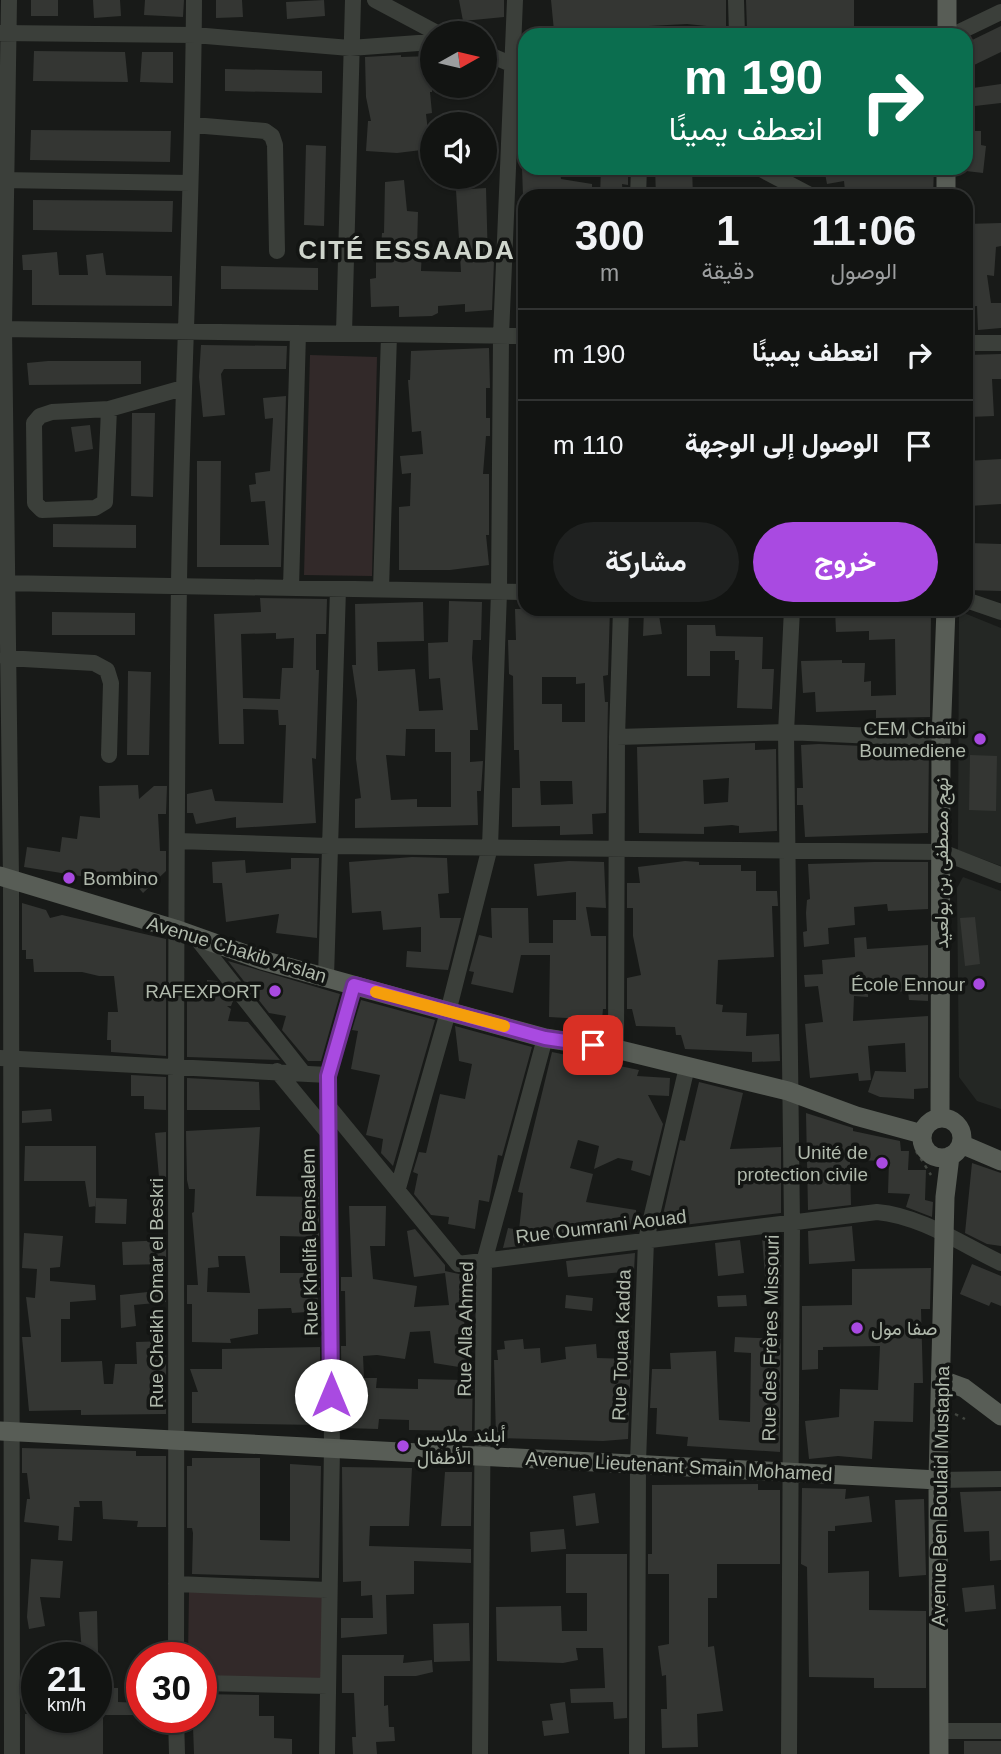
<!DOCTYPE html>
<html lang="ar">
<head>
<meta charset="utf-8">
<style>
  body { margin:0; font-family:Helvetica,Vazirmatn,sans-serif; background:#1f2120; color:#f1f3f6; direction:rtl; height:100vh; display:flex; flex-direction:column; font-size:26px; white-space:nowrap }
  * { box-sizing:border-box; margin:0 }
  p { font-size:23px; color:#9c9e9f }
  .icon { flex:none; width:38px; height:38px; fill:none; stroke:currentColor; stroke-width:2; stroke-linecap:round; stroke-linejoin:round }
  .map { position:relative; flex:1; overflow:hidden; direction:ltr }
  .side { position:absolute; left:518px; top:189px; width:455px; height:427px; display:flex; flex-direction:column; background:#121412; border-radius:21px; box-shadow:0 2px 5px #0004,0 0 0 2px #313332; direction:rtl }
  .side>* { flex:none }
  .banner { position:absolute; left:518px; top:28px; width:455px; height:147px; border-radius:21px; box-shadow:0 2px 5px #0004,0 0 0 2px #313332; direction:rtl; background:#0b6e4f; color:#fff; overflow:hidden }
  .needle { width:46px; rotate:82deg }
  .tools { position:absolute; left:420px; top:21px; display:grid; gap:14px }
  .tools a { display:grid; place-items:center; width:77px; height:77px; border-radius:50%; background:#121412; box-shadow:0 2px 5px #0004,0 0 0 2px #313332; font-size:35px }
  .speed { position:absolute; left:21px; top:1642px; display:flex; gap:14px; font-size:35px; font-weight:700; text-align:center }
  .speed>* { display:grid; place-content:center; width:91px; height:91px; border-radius:50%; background:#121412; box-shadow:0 2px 5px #0004,0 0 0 2px #313332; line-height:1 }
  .speed small { font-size:18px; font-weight:400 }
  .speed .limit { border:10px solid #d22; background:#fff; color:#111 }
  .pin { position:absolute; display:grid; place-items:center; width:60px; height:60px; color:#fff; margin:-30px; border-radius:14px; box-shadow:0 4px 10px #0006 }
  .me { position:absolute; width:77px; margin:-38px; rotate:0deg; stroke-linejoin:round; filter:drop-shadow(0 0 5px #0008) }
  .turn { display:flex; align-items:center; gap:24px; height:147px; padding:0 35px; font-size:32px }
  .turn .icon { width:91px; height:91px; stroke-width:2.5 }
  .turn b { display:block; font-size:49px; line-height:60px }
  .eta { display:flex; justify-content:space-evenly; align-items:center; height:119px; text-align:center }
  .eta b { font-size:42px; font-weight:700; line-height:49px }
  .cta { display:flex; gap:14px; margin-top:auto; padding:14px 35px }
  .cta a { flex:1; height:80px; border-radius:42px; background:#a94ae1; color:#fff; font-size:28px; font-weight:700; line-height:80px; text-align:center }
  .cta a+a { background:#1f2120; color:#f1f3f6 }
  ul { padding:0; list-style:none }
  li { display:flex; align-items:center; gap:21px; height:91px; padding:0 35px; border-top:2px solid #313332 }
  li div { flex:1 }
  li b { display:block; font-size:26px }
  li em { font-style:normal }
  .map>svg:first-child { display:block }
  .built { fill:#242724 }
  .green { fill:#322929 }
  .building { fill:#343633; fill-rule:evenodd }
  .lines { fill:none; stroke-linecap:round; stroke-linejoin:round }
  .path { stroke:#424640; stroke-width:2.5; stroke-dasharray:3.5 5; stroke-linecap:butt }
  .minor { stroke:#3b3f3a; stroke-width:16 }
  .major { stroke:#585d56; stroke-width:19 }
  .route-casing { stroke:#6e3092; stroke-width:18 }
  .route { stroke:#a94ae1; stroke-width:12 }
  .slow { stroke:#f59e0b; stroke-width:12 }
  .poi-dot { fill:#a94ae1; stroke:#131513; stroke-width:2.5 }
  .labels { text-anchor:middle; stroke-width:7; stroke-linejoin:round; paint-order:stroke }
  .poi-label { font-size:19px; fill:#b0b9ac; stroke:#131513; text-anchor:end }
  .street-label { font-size:19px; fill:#b0b9ac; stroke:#131513 }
  .district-label { font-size:26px; font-weight:bold; letter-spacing:2px; fill:#cfd5cc; stroke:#131513 }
</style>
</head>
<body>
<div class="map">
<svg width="1001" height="1754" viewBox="0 0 1001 1754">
  <rect width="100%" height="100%" fill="#181a18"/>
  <path class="built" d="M959,611L1001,628V866L958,850Z
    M963,877L1001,891V1109L977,1101L959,1077L957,888Z"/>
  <path class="green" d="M310,355L377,357L372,576L304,575Z
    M189,1592L323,1594L322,1679L201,1677V1657H188Z"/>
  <path class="building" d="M31,0H58V16H31Z
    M93,0H120L121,16L94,18Z
    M145,0H184L183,17L144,15Z
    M216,0H242L243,17L216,18Z
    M324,0L325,16L287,19L286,2Z
    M459,0H504V17L463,21Z
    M551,0H726V28L687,24L554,31Z
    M746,0H854V26L747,29Z
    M1001,26V52L972,66L966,53V43Z
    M34,51L125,52L128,82L33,81Z
    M142,52H173V83L140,82Z
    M401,55V57L432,56V92H430L432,113L426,114L430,149L397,153L366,151L368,121H371L366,97L365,57Z
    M225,69L322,71V93L225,91Z
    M1001,84V103L966,107V89Z
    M31,130L171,131L170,162L30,160Z
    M967,131H981V145L986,146L983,173L966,171Z
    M306,145L326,146L324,226L304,225Z
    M522,168H560L561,179L592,184V189L523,196Z
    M601,168H628V185L622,184L623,196H600Z
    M655,168H692L693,196H656Z
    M824,168H934L933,196H882V189L845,191L844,181L827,184Z
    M404,180L407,211L418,212L417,248L422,249L421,271L461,272L456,190L486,188L488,262L494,261L492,310L465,312V304L438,306V313L432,316L399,317V306L371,307L370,279L376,278V248H381L382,233H384L385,182Z
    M33,200L173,201L172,232L33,230Z
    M1001,223V246L996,247L994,276L987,275L991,303H1001V328L978,330L977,306L967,307L966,301V224Z
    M57,252L59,275H88L86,255L103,253L106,275L172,276V306L32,305V270H23L22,255Z
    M221,266L318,268V290L221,289Z
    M201,345L287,346L286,369H224L221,374L225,415L203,417L199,377Z
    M489,348L490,388H486V418H490V436H486L483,474H489V535H486L489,565L450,570H399V507L410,506L411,473L402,474L400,456L423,454L421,431L412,432L408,380H410L411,351Z
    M1001,354V379H992L994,416L969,417L966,355Z
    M48,361H141V384L29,385L27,363Z
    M286,396L281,567H197V461H221L220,545H269L265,501L251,502L249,485L256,484L255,473L270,471L273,418L265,419L263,398Z
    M132,413H155L153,497L131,496Z
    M90,425L93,449L75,452L71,427Z
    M1001,459V504L969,506L967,461Z
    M53,524L136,525V548L53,547Z
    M968,543L1001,544V591L966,590Z
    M260,598L327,599L326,634H316V670H319L316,759L312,758L316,823L236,828V817L196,824L193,813H187V794L212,789L215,801L283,803L286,725H279L278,710L243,709L244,744H219L214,614L261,612ZM276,633V639L294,638L293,668H282L280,699L243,698L241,634Z
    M449,601L482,602L481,640H473L472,658L478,730H470V762L483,761L481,791H477L478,825L355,828V799L361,798L356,759L357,700L352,665H356L355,604L423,602L424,641L377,642L378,671L415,669L419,711L443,710L440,678L429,679L428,643L448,642ZM406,729H435V752H451V807H417V799L391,800L386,755L405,756Z
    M515,609H610L608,675L603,676L605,702H608L606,813L592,814L593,834L560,835V826L512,827V788H520L519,750H514L513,676L509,674L508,640H516ZM542,677H576V684L585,683V722H562V704H542ZM540,781H572L573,804L541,805Z
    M658,609L662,634L643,636L644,610Z
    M835,609H931L930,717L876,718V710L816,712L815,692L803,693L801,661L842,660V663H865L864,682L871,681V696L896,695L895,639L869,640V631L836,632Z
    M52,612L135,613V635H52Z
    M687,625H715L716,636L763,637L762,669H774L772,709L737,708L739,660H735V651H710V676H687Z
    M128,671L151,672L149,755H127Z
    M755,743V750L776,749L777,831L739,833V826L732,825L704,827V834L639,833L637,747ZM729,778L728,802L704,804L703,780Z
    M819,744L929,749L928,833L805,837L803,805H797V788H803L801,745Z
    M970,755L997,756L996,811L969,810Z
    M138,785L139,799L154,786H167L166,814H158L160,851H166V871L143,893L136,885L24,867L27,847L60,852L62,837L77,839L80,816L100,818L99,786Z
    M412,857L447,858L449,893L438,894L440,918H461L448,970L406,967L407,951L421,952V927L383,930L381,911L352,913L349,862Z
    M291,858H319L317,938L276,933L279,914L226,922L222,883H213L212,862L245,860L246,873L291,869Z
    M569,861L604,862L606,908L586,907L591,936H606V1009H603L602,1020L549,1017L550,955H521L513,993L471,984L474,972L469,971L479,935L492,938L491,908H528L529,943H553V920H576V892L537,896L534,864Z
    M685,861L699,862V865H741V871H756V891H777L778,906H772L774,957L718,960L716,1004L723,1005L722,1012L747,1013L746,1036L779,1034L780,1061L752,1062V1052L685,1049L681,1035H676L675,1027L636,1026L632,1009H627V978L641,975L633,936V908H627V883H640L638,867Z
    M874,862H928V909L888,911L887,904L854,907L855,925L828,928L829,944L804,947L803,932L807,931L806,913L807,900L810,899L808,864Z
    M22,903L46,910L50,918L62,915L166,939V1056L111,1052V1040H107L108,1012H118L114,976H99L82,972H34L33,959H26V950H22Z
    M975,917L980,964L965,966L960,918Z
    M866,937L867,949L928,945V1001L909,1000L908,991L893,992L892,978L869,980L868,997L854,996L853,1021L928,1016V1088L914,1089V1099L880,1097L868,1092L875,1071L906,1072L905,1043L868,1046L871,1080L859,1081L858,1073L810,1078L805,1024L823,1022L818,986L805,987L804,975L823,974L822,960L855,957L854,938Z
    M228,961L340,994L321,1061H308L282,1030L286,1016L269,1013Z
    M207,980L217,981L233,1001L231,1006H227L231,1009L228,1021L248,1022L280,1060L187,1057V986L207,987Z
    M361,1000L435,1020L393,1166L381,1153L383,1139L366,1135L380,1075L351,1069L358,1031L352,1030Z
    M455,1026L532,1047L502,1156L498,1155L489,1202L479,1200L475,1229L448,1224L449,1217L431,1215L414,1194L418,1174L413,1172L419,1152L426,1153L440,1094L465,1099L472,1064L459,1061Z
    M552,1052L639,1070L637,1076L670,1078L669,1096L648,1095L663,1124L650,1176L631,1170L633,1161L618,1158L594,1169L599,1146L578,1140L570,1168L593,1174L586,1202L636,1210L637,1231L564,1240L544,1235L543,1243L503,1248L508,1228L519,1230L523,1193L518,1192Z
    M131,1075L166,1077V1110L144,1109V1096H131Z
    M187,1078L259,1082L260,1110H187Z
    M699,1082L743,1093L730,1149L781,1147V1213L660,1228L680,1140L685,1141Z
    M51,1109L52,1121L22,1123V1111Z
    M806,1113L853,1128V1131L900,1141L901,1151H909L908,1170H926L925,1200L933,1202L932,1217L906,1207L910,1194L888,1193L889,1161L850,1160L851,1205L808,1210Z
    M260,1127L256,1196L319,1197V1237L280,1236V1273H320V1291H317L320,1322L309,1325L307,1312L292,1313L291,1308L258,1309V1334L230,1339L231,1343L192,1342V1304H187V1285H198L192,1213L194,1212L195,1189H189L187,1180L186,1131ZM218,1256H245L250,1293L207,1292L208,1268L219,1267Z
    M166,1132V1189L160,1188L155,1133Z
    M25,1146H96V1206L89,1207L85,1181H24Z
    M972,1163L1001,1173V1246L987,1244L965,1233Z
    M96,1198L127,1199L126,1224L95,1223Z
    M349,1206H386L385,1246H370L373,1279L417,1286L414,1307L449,1305L445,1273L414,1277L407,1231L415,1229L445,1265V1271L459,1274L473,1273V1298L462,1300L468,1360H473L472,1431L409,1430V1420L379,1419L378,1429L344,1428L342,1425L341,1346H346L345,1291H341V1277H352ZM430,1331L434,1363L465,1368L464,1380L418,1379V1389L376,1388L377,1378H364L363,1356L377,1355L405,1359L410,1332Z
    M852,1226L855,1261L809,1264L808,1231Z
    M24,1233L63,1236L60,1267L50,1268V1281L95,1285L96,1300L70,1302V1319H61V1362L102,1361L104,1384H113L115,1364H137L136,1342L166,1341V1414L81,1415V1410L29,1411L22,1337H31L26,1297L35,1298L37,1269L22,1268Z
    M781,1234V1289L766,1290L762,1237Z
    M166,1240V1264L123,1265L122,1242Z
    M740,1240L744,1273L718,1276L715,1243Z
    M635,1253L634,1271L568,1277L566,1261Z
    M972,1264L1001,1276V1306L991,1302L989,1306L960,1294Z
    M931,1268L930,1309H921L923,1383H914L913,1422L874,1421L872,1459L838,1456L809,1459L805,1421L839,1417L840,1389L878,1390L880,1346L823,1347V1350H818V1369L802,1370V1306L852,1305V1269Z
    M166,1290V1302L134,1305L136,1326L121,1328L120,1295Z
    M566,1295L593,1298L592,1311L565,1308Z
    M746,1295L747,1306L718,1307L717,1296Z
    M735,1337L781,1339L780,1452L687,1446L688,1437L656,1434L657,1408H650L652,1369H671L670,1353L716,1351L719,1420L750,1422L751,1353L734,1352Z
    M523,1339L524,1349L540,1348L541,1363L566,1359L565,1347L596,1344L597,1358L631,1359L628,1439L603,1441L496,1438L494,1360H498L497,1350L505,1349L504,1341Z
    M320,1347L321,1425L192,1423V1392H198L190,1369H222V1349Z
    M22,1448L136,1451V1456H166V1527H137L138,1521L103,1519L102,1501H79L80,1507H74L72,1541L58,1540L59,1526L24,1522L27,1499H30L27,1473H22Z
    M192,1458H260V1540L290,1541V1464L321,1466L319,1578L192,1574L193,1533L192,1528H187V1466H192Z
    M342,1467L412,1468L409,1526H370L369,1546L471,1549V1563L414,1561V1594L386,1595L387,1634L341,1638V1618H373L372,1595L361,1596V1581L343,1582Z
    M445,1472H472L471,1526H441Z
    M758,1484V1490H780V1564H717V1598H708V1647L714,1646L723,1711L697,1714L698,1747L662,1748L661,1709H667L666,1675L662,1676L658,1646L669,1644V1574H648V1554H652V1485Z
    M802,1488L846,1489L845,1499L869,1496L872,1522L835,1526V1531H828V1573L869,1571V1610L926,1611V1688H874V1678L809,1677L807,1567L801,1564Z
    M1001,1491V1560L990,1561L989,1531L964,1532L960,1492Z
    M595,1493L599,1523L576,1526L573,1496Z
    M924,1499L926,1575L899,1577L895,1500Z
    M564,1529L566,1549L531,1552L530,1532Z
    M566,1554H627V1718L614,1719L613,1702L571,1703L570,1689L605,1688L603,1648H576L578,1660L563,1663L497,1661L496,1607L561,1606L562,1631H587V1593H566Z
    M31,1559L63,1561L60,1598L40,1597L45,1626L29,1629L27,1617Z
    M994,1585L996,1609L965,1612L962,1588Z
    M97,1611L98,1652L82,1654L79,1612Z
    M469,1623L470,1661L434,1662L433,1624Z
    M342,1655H404L403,1663L432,1660L433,1672L416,1676H384V1706L388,1705L389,1727H394L395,1741L376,1742L377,1754H353L352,1737H356L354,1693H342Z
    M96,1688H118V1702L142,1703V1715H96Z
    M201,1694L259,1695V1716H274V1738L292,1739V1754H194L193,1726L194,1717H201Z
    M565,1702L569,1733L544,1736L542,1721L553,1720L550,1704Z
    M25,1714H37V1717H103V1754H25Z
    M964,1741H1001V1754H964Z"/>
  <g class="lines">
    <path class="path" d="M916,1151L931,1175
      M955,1414L965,1419"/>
    <path class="minor" d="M9,0L4,329L11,879L12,1754
      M375,0L437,33
      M736,0L737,35
      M0,33L194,35L350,48L432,42
      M953,35L1001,12
      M485,53L525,70
      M193,125L265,131L272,136L275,145L277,251
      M759,168L812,196
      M0,180L190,183
      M638,196L639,168
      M0,329L525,336
      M344,333L353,0
      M966,343H1001
      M109,409L105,502L95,508L42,510L35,503L34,423L40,416L52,412L109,409L183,388
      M0,583L525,592
      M291,588L298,333
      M381,589L389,335
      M966,600L1001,612
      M6,658L94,663L107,670L111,683L109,755
      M617,737L786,732L941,739
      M177,841L329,846L942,852L1001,875
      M195,936L304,1074
      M326,977L338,589
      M616,1049L617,737L621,609
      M0,1058L328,1075
      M277,1071L329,1134
      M329,1107L458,1264L877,1212C921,1216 961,1244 1001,1263
      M398,1188L448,1012L490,847L499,592L501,336L515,0
      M938,1480L1001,1479
      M176,1584L328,1590
      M176,1657C177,1299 174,941 179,583C182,388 193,194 194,0
      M201,1683L328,1686
      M176,1717L177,1754
      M939,1731H1001
      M327,1754L332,1447L328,1075L354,985
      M480,1754L484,1262L545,1038
      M637,1754L638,1462L646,1240L687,1067
      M789,1754L792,1224L786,732L792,609"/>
    <path class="major" d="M947,0V35
      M946,196V168
      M0,876L175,929L262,960L545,1038L616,1049L788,1091L856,1116L922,1134
      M940,1117L941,739L946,609
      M922 1138a20 20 0 1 1 40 0a20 20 0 1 1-40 0Z
      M961,1144L1001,1161
      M942,1380L964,1388L1001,1416
      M0,1431L938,1480
      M939,1754L938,1480L945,1197L950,1156"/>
  </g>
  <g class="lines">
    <defs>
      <path id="route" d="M331,1395L328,1076L354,985L545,1038L593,1045"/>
    </defs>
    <use href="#route" class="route-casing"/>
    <use href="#route" class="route"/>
    <path class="slow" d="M376,992L504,1026"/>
  </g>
  <g class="poi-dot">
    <circle cx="980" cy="739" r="7"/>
    <circle cx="69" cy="878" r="7"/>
    <circle cx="979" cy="984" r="7"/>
    <circle cx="275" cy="991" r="7"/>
    <circle cx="882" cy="1163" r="7"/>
    <circle cx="857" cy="1328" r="7"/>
    <circle cx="403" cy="1446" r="7"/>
  </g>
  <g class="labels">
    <g class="poi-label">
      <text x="966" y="735">CEM Chaïbi<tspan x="966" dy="22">Boumediene</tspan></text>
      <text x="83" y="885" text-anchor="start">Bombino</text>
      <text x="965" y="991">École Ennour</text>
      <text x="261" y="998">RAFEXPORT</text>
      <text x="868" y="1159">Unité de<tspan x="868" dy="22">protection civile</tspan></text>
      <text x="871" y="1335" text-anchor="start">صفا مول</text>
      <text x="417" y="1442" text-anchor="start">أبلند ملابس<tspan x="417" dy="22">اﻷطفال</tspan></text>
    </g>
    <g class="street-label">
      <text transform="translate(941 863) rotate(-90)" y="7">نهج مصطفى بن بولعيد</text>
      <text transform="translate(237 949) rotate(17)" y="7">Avenue Chakib Arslan</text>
      <text transform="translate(601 1226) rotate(-7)" y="7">Rue Oumrani Aouad</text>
      <text transform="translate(309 1242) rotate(-91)" y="7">Rue Khelifa Bensalem</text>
      <text transform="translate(156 1293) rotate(-90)" y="7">Rue Cheikh Omar el Beskri</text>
      <text transform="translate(465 1329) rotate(-89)" y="7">Rue Alla Ahmed</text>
      <text transform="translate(770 1338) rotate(-89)" y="7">Rue des Frères Missouri</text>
      <text transform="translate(621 1345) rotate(-88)" y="7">Rue Touaa Kadda</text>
      <text transform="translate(679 1466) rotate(3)" y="7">Avenue Lieutenant Smain Mohamed</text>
      <text transform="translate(940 1496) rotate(-89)" y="7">Avenue Ben Boulaid Mustapha</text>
    </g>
    <g class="district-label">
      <text x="407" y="259">CITÉ ESSAADA</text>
    </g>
  </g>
</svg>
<div class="tools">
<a><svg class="needle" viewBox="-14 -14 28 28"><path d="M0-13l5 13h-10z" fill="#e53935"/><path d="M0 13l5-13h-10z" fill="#9c9e9f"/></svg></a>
<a><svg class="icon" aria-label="sound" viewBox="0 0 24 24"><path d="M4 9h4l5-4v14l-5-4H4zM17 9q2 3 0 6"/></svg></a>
</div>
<div class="speed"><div>21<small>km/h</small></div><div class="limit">30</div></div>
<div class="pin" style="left:593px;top:1045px;background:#d93025"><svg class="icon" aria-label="arrive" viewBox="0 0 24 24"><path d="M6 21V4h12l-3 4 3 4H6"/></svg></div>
<svg class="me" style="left:331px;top:1395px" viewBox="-20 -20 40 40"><circle r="19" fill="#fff"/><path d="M0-13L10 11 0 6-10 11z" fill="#a94ae1"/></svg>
<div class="banner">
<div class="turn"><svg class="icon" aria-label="right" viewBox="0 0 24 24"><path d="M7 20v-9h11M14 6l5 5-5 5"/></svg><div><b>190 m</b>انعطف يمينًا</div></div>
</div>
<section class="side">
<div class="eta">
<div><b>11:06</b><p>الوصول</p></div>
<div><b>1</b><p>دقيقة</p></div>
<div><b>300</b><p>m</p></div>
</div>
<ul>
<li><svg class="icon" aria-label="right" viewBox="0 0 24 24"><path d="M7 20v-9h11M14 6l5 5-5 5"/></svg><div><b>انعطف يمينًا</b></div><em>190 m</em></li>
<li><svg class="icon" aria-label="arrive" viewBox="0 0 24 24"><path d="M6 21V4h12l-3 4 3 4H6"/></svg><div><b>الوصول إلى الوجهة</b></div><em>110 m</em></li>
</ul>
<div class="cta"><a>خروج</a><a>مشاركة</a></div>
</section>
</div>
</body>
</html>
